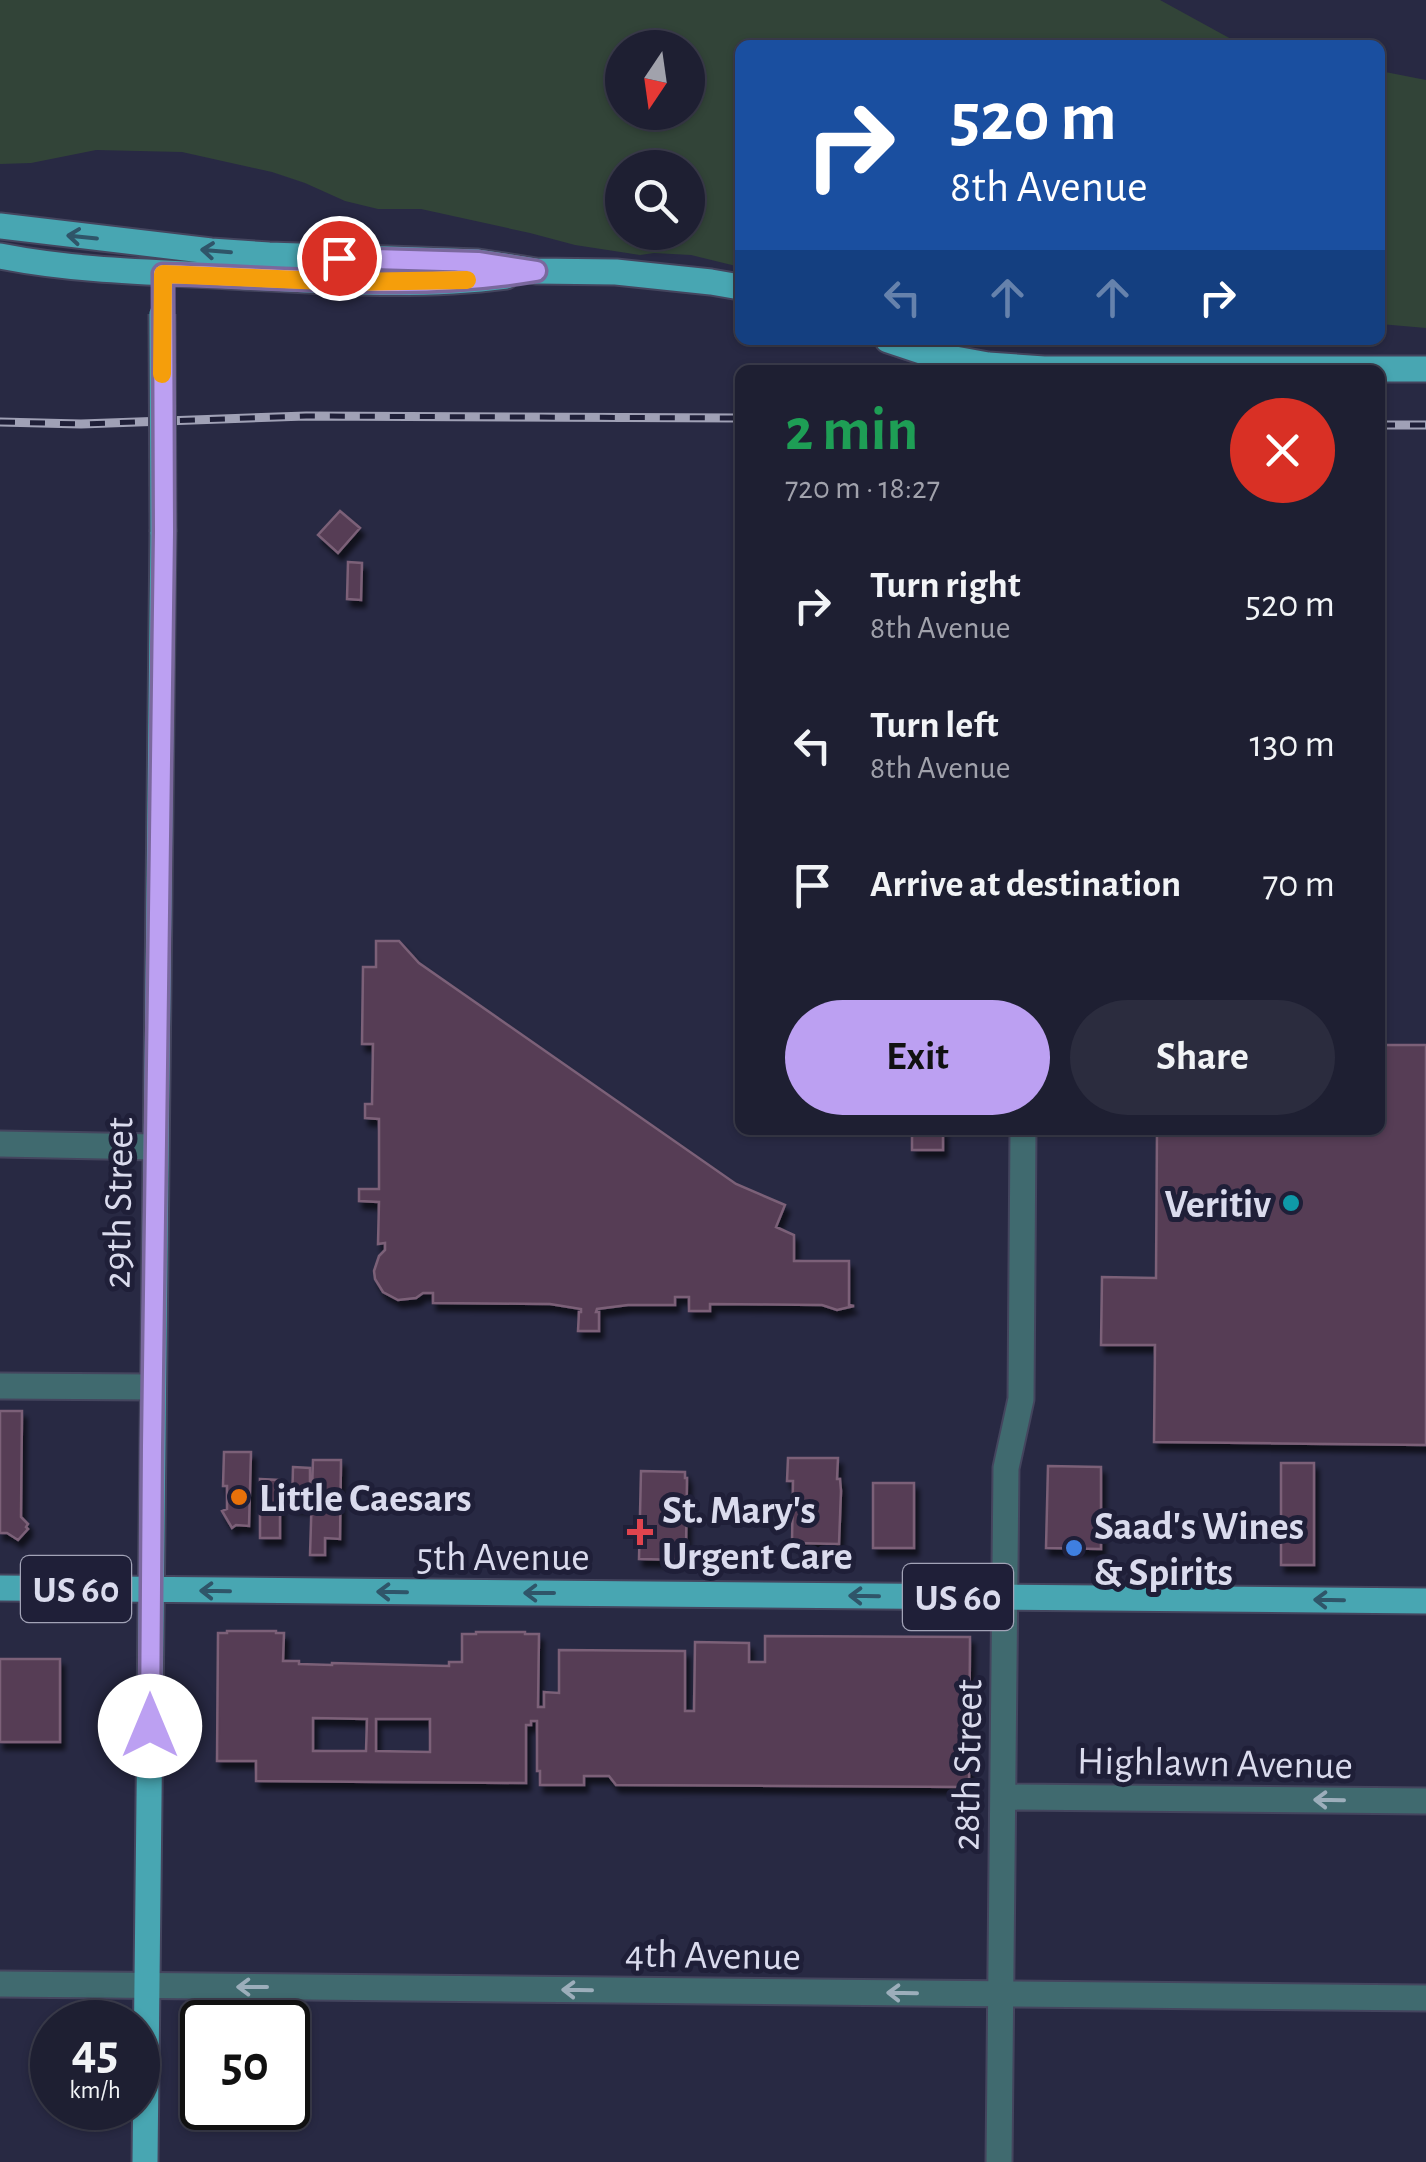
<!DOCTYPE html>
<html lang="en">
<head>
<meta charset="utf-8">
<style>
  body { margin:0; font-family:"Alegreya Sans",sans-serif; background:#2b2c3e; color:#f1f3f6; height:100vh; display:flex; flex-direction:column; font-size:38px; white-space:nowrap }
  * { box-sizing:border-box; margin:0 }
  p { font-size:32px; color:#a1a2ac }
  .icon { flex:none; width:55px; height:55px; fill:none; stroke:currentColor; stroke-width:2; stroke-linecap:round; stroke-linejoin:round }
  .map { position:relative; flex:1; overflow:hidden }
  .side { position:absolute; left:735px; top:365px; width:650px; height:770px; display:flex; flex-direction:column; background:#1e1f32; border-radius:15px; box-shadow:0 2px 8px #0004,0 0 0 2px #3c3d4d }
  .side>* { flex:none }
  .guide { position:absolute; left:735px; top:40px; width:650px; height:305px; border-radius:15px; box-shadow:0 2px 8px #0004,0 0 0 2px #3c3d4d; background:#1a4fa0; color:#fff; overflow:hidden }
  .needle { width:65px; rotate:193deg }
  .buttons { position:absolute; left:605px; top:30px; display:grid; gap:20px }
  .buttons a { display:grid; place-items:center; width:100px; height:100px; border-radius:50%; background:#1e1f32; box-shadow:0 2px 8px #0004,0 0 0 2px #3c3d4d; font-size:50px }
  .speed { position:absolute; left:30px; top:2000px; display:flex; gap:20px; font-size:50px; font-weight:700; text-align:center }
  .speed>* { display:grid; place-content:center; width:130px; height:130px; border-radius:50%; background:#1e1f32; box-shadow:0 2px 8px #0004,0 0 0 2px #3c3d4d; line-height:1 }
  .speed small { font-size:25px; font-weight:400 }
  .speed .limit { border:5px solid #111; border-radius:15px; background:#fff; color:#111 }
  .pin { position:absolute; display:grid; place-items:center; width:85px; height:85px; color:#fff; margin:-42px; border:5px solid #fff; border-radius:50%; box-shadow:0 2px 10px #0007 }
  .me { position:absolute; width:110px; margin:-55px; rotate:0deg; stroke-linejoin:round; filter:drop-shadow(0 0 8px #0008) }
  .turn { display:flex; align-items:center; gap:35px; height:210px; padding:0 50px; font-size:45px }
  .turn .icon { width:130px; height:130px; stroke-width:2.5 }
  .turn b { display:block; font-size:70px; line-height:85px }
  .lanes { display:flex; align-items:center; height:95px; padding:0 50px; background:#0003; justify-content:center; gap:50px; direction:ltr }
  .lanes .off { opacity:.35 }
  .round { display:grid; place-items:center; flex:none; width:105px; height:105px; border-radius:52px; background:#2b2c3e }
  .head { display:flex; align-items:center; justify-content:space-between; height:170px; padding:0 50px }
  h1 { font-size:60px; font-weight:700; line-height:75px; color:#1e9e55 }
  .cta { display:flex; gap:20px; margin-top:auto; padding:20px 50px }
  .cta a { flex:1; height:115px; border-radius:60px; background:#bca0f2; color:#111; font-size:40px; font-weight:700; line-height:115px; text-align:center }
  .cta a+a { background:#2b2c3e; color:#f1f3f6 }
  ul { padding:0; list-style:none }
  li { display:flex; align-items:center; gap:30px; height:140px; padding:0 50px }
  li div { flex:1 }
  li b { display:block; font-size:38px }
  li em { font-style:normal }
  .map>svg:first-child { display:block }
  .green { fill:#324438; fill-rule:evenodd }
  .building { fill:#563e54; stroke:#7b6178; stroke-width:2.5; fill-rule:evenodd; filter:url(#shadow) }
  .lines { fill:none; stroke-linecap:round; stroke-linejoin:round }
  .minor-casing { stroke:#44455e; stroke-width:29 }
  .major-casing { stroke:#44455e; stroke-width:29 }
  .minor { stroke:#406a6f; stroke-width:25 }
  .major { stroke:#48a6b2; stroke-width:25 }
  .rail-casing { stroke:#a0a1b6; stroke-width:9 }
  .rail { stroke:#1f1f38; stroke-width:5; stroke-dasharray:15; stroke-linecap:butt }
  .major-bridge-casing { stroke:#44455e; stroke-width:29; stroke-linecap:butt }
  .major-bridge { stroke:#48a6b2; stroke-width:25 }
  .oneway { stroke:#2f5569 }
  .oneway2 { stroke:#9caebb }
  .route-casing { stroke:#7a689d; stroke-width:25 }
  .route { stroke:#bca0f2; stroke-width:18 }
  .slow { stroke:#f59e0b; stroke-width:18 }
  .culture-dot { fill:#0f9aa8; stroke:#1f1f38; stroke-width:4 }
  .food-dot { fill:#e8710a; stroke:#1f1f38; stroke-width:4 }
  .health-dot { fill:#e0444e; stroke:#1f1f38; stroke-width:4 }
  .shop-dot { fill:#3f7fe0; stroke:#1f1f38; stroke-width:4 }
  .labels { text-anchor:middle; stroke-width:10; stroke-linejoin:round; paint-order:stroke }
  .shield { fill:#1f1f38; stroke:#a2a3b7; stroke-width:2.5 }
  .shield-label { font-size:38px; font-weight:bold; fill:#dadbed }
  .street-label { font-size:40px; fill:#dadbed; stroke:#1f1f38 }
  .poi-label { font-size:40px; font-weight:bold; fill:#dadbed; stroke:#1f1f38; text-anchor:start }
</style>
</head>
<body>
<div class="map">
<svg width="1426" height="2162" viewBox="0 0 1426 2162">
  <defs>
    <filter id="shadow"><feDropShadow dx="4" dy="7" stdDeviation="2.5" flood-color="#0009"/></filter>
  </defs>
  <rect width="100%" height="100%" fill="#282943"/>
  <path class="green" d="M0,0H1160L1242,45H740V267L691,255L654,253L640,255L575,245L530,233L421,209H378L345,201L305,183L272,172L182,152L96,150L31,163L0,164ZM622,48H688V112H622ZM622,168H688V232H622Z
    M1380,71L1426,80V328L1380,324Z"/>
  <path class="building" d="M340,511L360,528L338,553L318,535Z
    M348,562L362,563L361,600L347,599Z
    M376,941H399L419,963L736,1184L785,1205L776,1227L794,1235V1261H849V1305L854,1306L837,1310L822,1305L710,1304V1311H689V1297H675V1305H628L597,1309L596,1312H599V1331H578L579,1312H581V1309L550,1304L433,1303V1293H423L416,1298L398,1300L383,1292L375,1279L374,1271L379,1256L385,1250V1243L378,1244L379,1202L359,1201V1189H379V1119L365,1118V1104H372L373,1044H362L363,967H376Z
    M1380,1045H1426V1445L1154,1442L1155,1345H1101L1102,1277L1156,1278L1157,1130H1380Z
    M912,1130H943V1150H912Z
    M0,1411H22L21,1517L28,1524L26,1527L28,1529L18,1540L7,1533H0Z
    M224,1452H251L249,1526L236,1525L232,1528L222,1511L227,1509V1486H223Z
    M788,1458H838L837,1479H840L841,1491L839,1544L792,1543L793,1481H787Z
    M313,1460H341L340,1539L325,1538V1555H310Z
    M1281,1463H1314V1565H1281Z
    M1048,1466L1101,1467V1549L1046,1548Z
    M293,1467L310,1468V1507L292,1506Z
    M641,1471L685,1472V1478H687L686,1550H684L683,1560L639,1559Z
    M260,1479L280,1480V1538H260Z
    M873,1483H914V1548H873Z
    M227,1631H276V1633H284L283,1661H299V1664L332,1665V1663L449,1666V1662H462V1634H476V1632H525V1634H539L538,1707H544V1692L559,1693V1650L685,1651V1711H694L695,1642L749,1643V1662H765V1636L970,1637L969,1787L616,1785L609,1776H584V1785H540V1771H537V1721H531V1725H526V1783L256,1781V1761H217L218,1633H227ZM313,1718L367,1719L366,1751H313ZM376,1719H430V1752L376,1751Z
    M0,1659H60V1742H0Z"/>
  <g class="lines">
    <defs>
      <path id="minor" d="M0,1144L155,1147
        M0,1386L153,1387
        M1004,1797L1426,1801
        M0,1984L1426,1998
        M999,2162L1006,1468L1021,1399L1023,1130"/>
      <path id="major" d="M0,226L211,251L269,255L478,262L536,271L616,272L711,282L740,287
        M0,256C76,271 152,272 230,276C321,281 415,288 506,276
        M888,340L933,355L988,365L1044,369H1426
        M0,1588L1426,1601
        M145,2162L163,532"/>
    </defs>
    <use href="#minor" class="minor-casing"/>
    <use href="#major" class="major-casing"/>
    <use href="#minor" class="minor"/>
    <use href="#major" class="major"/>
    <defs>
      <path id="rail" d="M0,422L81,424L306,416L740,418
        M1380,425H1426"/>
    </defs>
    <use href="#rail" class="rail-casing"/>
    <use href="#rail" class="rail"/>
    <defs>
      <path id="major-bridge" d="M162,314L163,532"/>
    </defs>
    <use href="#major-bridge" class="major-bridge-casing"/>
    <use href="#major-bridge" class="major-bridge"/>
  </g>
  <defs><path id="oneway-shaft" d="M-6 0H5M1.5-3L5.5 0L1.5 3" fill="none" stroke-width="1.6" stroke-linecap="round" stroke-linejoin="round" transform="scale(2.5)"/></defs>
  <g class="oneway">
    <use href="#oneway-shaft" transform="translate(82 237) rotate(-174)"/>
    <use href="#oneway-shaft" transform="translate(216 251) rotate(-175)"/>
    <use href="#oneway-shaft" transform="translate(215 1591) rotate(-179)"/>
    <use href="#oneway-shaft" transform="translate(392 1592) rotate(-179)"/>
    <use href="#oneway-shaft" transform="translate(539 1593) rotate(-180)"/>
    <use href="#oneway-shaft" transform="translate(864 1596) rotate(-179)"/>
    <use href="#oneway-shaft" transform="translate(1329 1600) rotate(-179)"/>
  </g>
  <g class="oneway2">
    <use href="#oneway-shaft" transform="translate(1329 1800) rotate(-179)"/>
    <use href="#oneway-shaft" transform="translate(252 1987) rotate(-180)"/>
    <use href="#oneway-shaft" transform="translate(577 1990) rotate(-179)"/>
    <use href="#oneway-shaft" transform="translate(902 1993) rotate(-179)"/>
  </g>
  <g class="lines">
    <defs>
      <path id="route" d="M150,1726L152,1446L164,532L163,274C287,277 413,292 536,271L478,262L339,258"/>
    </defs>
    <use href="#route" class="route-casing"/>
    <use href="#route" class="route"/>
    <path class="slow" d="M162,374L163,274L348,282L467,280"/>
  </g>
  <circle class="culture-dot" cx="1291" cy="1203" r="10"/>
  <circle class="food-dot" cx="239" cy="1497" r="10"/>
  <path class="health-dot" d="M635 1517h10v10h10v10h-10v10h-10v-10h-10v-10h10z"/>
  <circle class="shop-dot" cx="1074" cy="1548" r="10"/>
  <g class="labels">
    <g class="shield">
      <rect x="21" y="1556" width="110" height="66" rx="8"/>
      <rect x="903" y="1564" width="110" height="66" rx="8"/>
    </g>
    <g class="shield-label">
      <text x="76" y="1602">US 60</text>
      <text x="958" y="1610">US 60</text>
    </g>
    <g class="street-label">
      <text transform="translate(117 1203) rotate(-89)" y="14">29th Street</text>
      <text x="503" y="1570">5th Avenue</text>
      <text transform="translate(1215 1762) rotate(1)" y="14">Highlawn Avenue</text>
      <text transform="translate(966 1765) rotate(-89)" y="14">28th Street</text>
      <text transform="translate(713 1954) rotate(1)" y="14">4th Avenue</text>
    </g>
    <g class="poi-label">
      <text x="1271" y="1217" text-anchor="end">Veritiv</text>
      <text x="259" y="1511">Little Caesars</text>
      <text x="662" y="1523">St. Mary's<tspan x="662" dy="46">Urgent Care</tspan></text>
      <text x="1094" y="1539">Saad's Wines<tspan x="1094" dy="46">&amp; Spirits</tspan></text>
    </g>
  </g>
</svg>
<div class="buttons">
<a><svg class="needle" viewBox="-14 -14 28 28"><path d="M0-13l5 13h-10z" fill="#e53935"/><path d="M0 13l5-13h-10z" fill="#a1a2ac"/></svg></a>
<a><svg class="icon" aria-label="search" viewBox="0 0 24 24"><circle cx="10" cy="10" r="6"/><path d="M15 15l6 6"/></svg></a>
</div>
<div class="speed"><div>45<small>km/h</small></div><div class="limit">50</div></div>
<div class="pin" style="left:339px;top:258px;background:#d93025"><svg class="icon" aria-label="arrive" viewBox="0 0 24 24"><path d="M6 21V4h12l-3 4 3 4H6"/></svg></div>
<svg class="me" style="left:150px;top:1726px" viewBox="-20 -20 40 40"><circle r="19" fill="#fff"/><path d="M0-13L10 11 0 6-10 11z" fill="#bca0f2"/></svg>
<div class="guide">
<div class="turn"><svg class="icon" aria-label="right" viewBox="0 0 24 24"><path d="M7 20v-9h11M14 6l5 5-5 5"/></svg><div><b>520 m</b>8th Avenue</div></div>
<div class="lanes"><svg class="icon off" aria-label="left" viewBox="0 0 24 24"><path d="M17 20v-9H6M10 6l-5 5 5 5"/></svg><svg class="icon off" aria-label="ahead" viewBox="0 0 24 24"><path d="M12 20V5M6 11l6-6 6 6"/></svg><svg class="icon off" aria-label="ahead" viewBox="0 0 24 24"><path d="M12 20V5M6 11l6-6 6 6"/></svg><svg class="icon" aria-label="right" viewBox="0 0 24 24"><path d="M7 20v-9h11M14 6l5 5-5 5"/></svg></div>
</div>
<section class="side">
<div class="head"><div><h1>2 min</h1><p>720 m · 18:27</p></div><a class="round" style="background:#d93025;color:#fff"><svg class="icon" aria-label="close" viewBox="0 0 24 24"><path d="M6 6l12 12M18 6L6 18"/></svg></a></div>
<ul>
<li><svg class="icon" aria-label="right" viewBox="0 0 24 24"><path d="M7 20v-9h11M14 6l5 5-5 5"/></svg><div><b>Turn right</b><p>8th Avenue</p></div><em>520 m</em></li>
<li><svg class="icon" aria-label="left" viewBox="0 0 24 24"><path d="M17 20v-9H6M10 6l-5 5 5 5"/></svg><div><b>Turn left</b><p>8th Avenue</p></div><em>130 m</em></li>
<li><svg class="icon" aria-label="arrive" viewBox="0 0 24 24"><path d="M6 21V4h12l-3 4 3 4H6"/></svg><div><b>Arrive at destination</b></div><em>70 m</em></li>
</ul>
<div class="cta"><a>Exit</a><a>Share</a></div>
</section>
</div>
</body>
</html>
